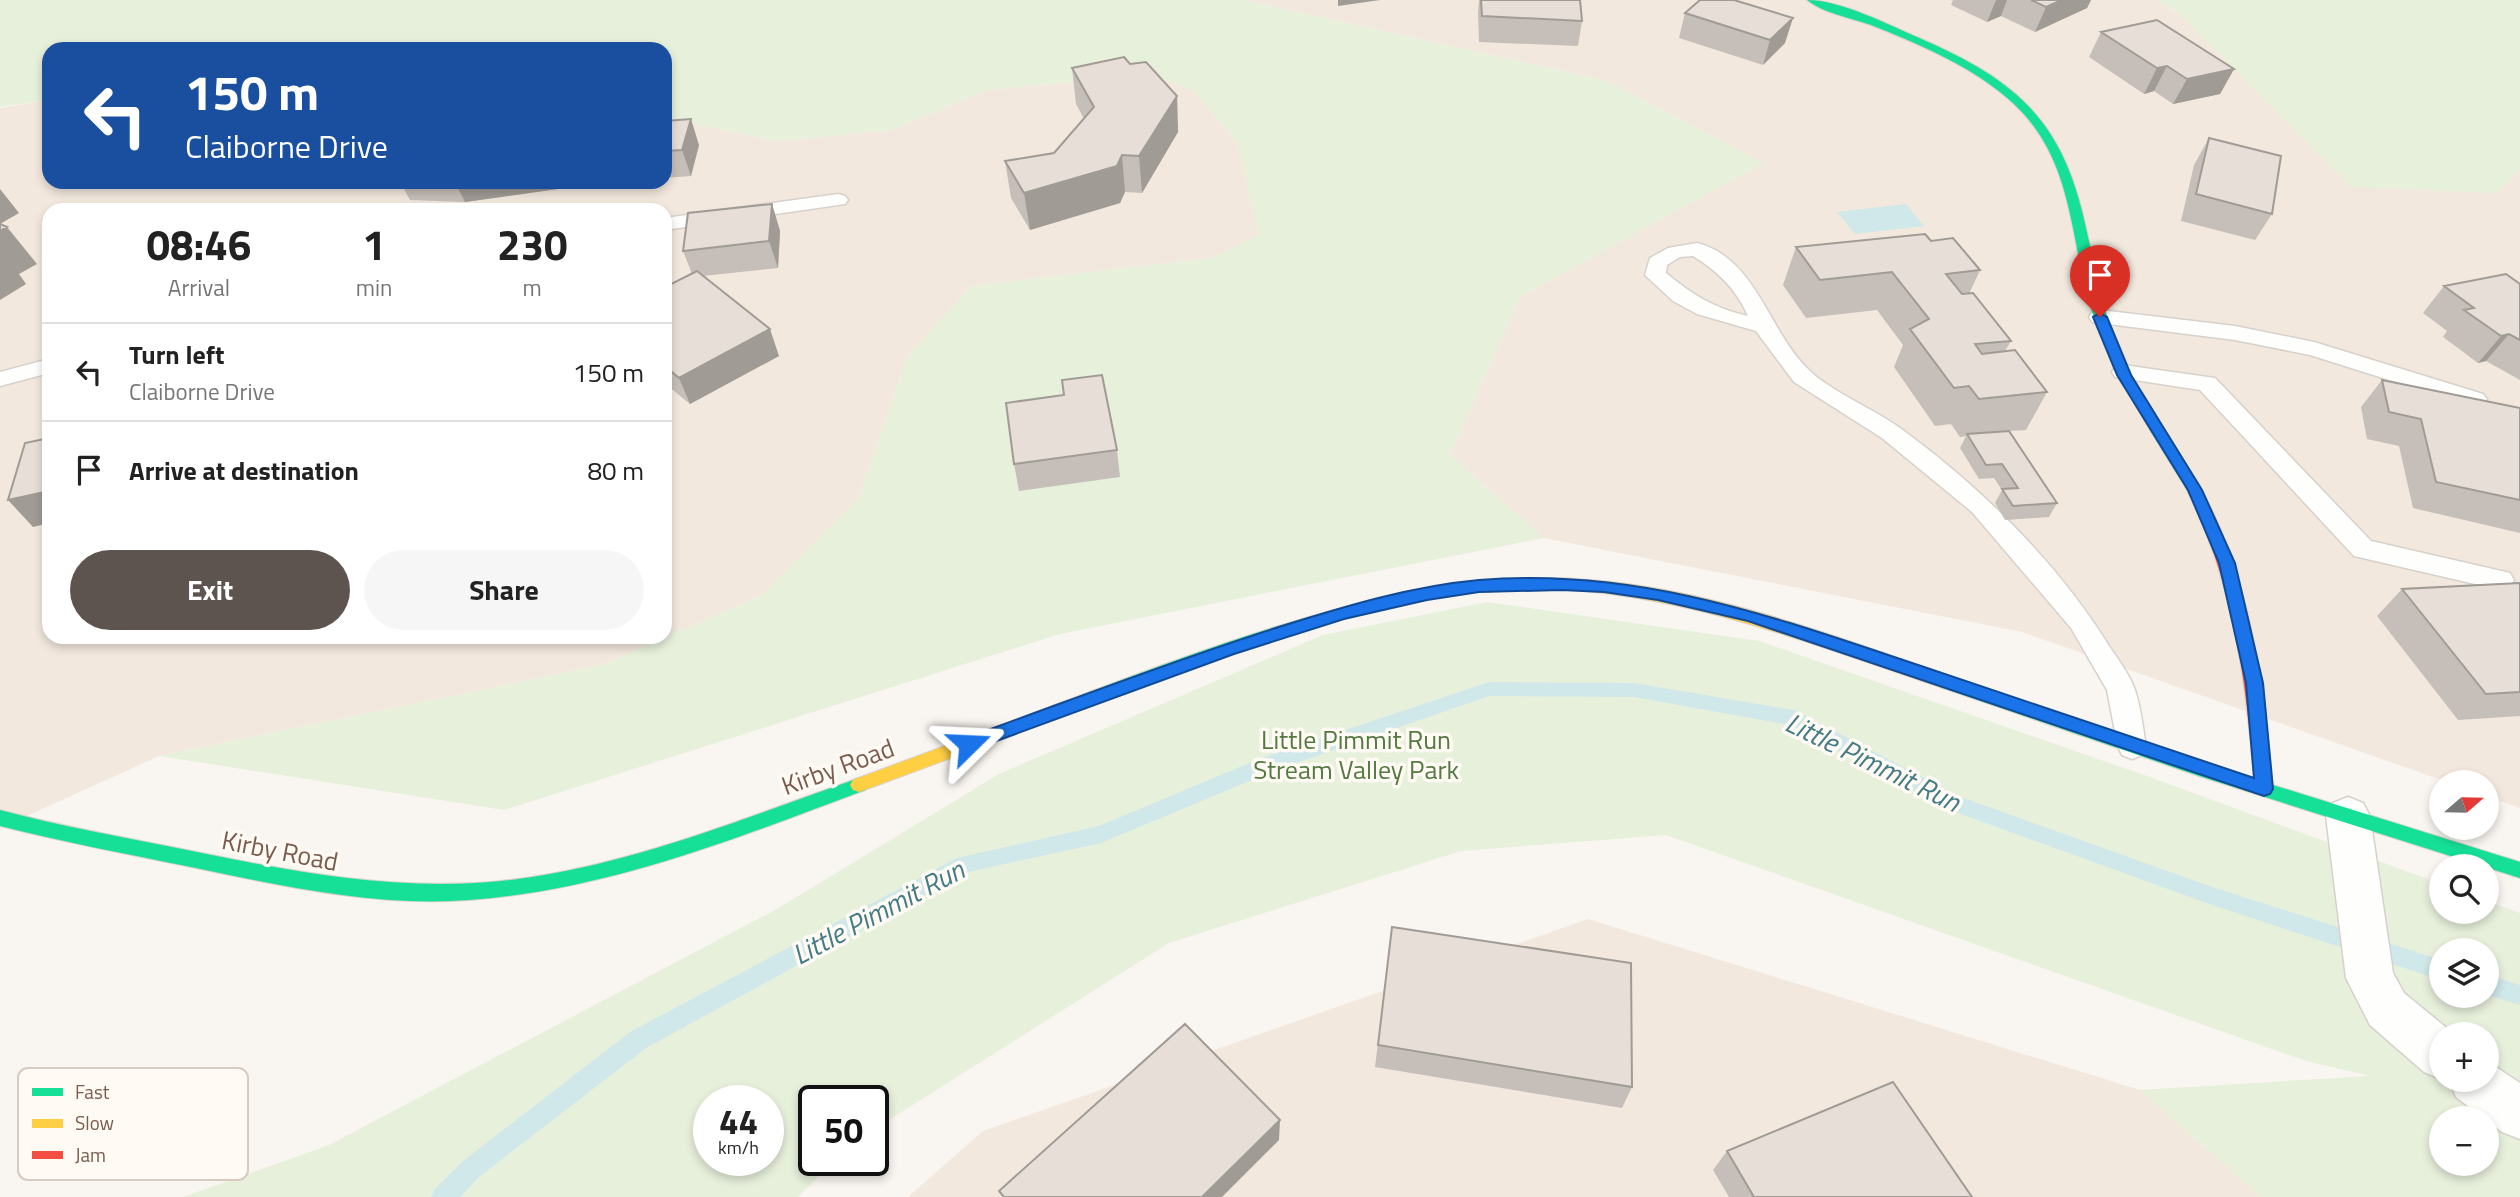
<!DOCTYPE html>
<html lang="en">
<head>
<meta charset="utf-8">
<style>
  body { margin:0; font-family:"Titillium Web",sans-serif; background:#f6f6f6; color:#222; height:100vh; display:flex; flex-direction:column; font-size:26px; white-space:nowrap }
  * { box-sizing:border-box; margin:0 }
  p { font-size:23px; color:#767676 }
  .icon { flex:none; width:38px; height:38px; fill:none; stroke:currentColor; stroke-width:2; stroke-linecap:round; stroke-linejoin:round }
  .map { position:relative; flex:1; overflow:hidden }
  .details { position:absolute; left:42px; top:203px; width:630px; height:441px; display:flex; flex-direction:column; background:#fff; border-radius:21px; box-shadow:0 4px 10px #0003 }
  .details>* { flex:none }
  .hud { position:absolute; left:42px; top:42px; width:630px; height:147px; border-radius:21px; box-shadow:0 4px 10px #0003; background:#1a4fa0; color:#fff; overflow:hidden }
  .needle { width:46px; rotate:70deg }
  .buttons { position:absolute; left:2429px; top:770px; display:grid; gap:14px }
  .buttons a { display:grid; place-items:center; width:70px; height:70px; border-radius:50%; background:#fff; box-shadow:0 4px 10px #0003; font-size:35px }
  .speed { position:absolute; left:693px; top:1085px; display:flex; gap:14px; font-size:35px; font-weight:700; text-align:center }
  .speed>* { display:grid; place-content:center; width:91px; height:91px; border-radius:50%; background:#fff; box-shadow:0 4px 10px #0003; line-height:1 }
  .speed small { font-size:18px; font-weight:400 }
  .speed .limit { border:4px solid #111; border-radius:10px; background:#fff; color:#111 }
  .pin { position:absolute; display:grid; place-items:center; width:60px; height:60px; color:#fff; margin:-72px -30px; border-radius:50% 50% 50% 0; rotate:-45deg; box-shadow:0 0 7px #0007 }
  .pin .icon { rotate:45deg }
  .me { position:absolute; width:77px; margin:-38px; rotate:69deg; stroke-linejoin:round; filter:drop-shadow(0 0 5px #0008) }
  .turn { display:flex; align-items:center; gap:24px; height:147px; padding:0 28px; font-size:32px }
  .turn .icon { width:91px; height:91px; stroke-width:2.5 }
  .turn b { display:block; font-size:49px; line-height:60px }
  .eta { display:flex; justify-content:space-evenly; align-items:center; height:119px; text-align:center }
  .eta b { font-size:42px; font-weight:700; line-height:49px }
  .cta { display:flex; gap:14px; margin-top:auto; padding:14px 28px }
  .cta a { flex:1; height:80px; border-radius:42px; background:#5d544f; color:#fff; font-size:28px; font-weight:700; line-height:80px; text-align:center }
  .cta a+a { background:#f6f6f6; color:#222 }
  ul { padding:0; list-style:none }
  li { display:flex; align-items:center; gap:21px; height:98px; padding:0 28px; border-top:2px solid #e0e0e0 }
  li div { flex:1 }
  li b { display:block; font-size:26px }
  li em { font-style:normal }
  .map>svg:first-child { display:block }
  .residential { fill:#f2e8de; fill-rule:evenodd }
  .green { fill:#e7f0db; fill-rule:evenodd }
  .water { fill:#d0e8ea }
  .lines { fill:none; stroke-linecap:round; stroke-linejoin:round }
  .stream { fill:#d0e8ea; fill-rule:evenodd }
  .lane-casing { stroke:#d7d1cb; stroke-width:3 }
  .street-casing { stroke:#d7d1cb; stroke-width:3 }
  .fast-casing { stroke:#d9d2cb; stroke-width:2 }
  .slow-casing { stroke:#d9d2cb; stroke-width:2 }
  .jam-casing { stroke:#d9d2cb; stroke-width:2 }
  .lane { fill:#fefefd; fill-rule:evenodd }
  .street { fill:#fefefd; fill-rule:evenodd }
  .fast { fill:#16e098; fill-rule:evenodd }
  .slow { fill:#ffcf43; fill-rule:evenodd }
  .jam { fill:#f24e42; fill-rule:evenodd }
  .wall { fill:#c6bfb9 }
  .shaded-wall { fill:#a19b96 }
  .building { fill:#e6ded7; stroke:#a19b96; stroke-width:2 }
  .route { fill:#1a73e8; stroke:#114b97; stroke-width:2 }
  .labels { text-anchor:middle; stroke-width:7; stroke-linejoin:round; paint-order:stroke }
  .park-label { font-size:26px; fill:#537a41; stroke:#fffaf3 }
  .street-label { font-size:26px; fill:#7a5c4d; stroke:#fffaf3 }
  .water-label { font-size:28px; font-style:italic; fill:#437c86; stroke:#fffaf3 }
  .key { fill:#fffaf3; stroke:#d7cbc1; stroke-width:2 }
  .key-label { font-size:19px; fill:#7a5c4d }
</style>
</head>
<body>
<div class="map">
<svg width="2520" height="1197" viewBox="0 0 2520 1197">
  <rect width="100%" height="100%" fill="#f9f5f0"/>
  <path class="residential" d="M1243,0H2156L2497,193L2520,169V808L2487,796V782H2447L2022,632L1544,538L1450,455L1520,297L1763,163L1608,81Z
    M1149,75L1192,89L1237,142L1260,235L1212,258L971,286L907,357L858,500L762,595L602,665L159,756L0,828V108L49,100V182H665V118L777,141L892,130L986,90ZM49,210H665V637H49Z
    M1588,919L2140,1090L2261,1197H908L983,1131Z"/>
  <path class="green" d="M0,0H1243L1608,81L1764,163L1520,297L1450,455L1544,538L1060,634L504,810L159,756L602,665L762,595L858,500L907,357L971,286L1212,258L1259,235L1237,142L1192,89L1149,75L986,90L892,130L777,141L665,118V49H49V100L0,107Z
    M2156,0H2520V169L2497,193L2351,187L2178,12Z
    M1487,602L1759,641L2147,776L2441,884V912H2487V901L2520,913V1197H2261L2140,1090L2370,1076L2306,1061L1666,835L1461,851L1169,943L873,1130V1101H814V1160H835L798,1197H183L327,1146L777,909L999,774L1323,635ZM2441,950H2487V996H2441ZM2441,1034H2487V1080H2441ZM709,1101H768V1160H709ZM2441,1118H2487V1164H2441Z"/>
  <path class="water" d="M1906,204L1924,226L1855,234L1837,212Z"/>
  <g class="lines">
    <path class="stream" d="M1489,682L1634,683L1794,710L1961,797L2212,887L2441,960V980L2212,905L1947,809L1790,725L1634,697L1489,696L1273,771L1101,843L968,872L646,1048L479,1177L460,1197H431L435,1189L463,1161L630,1032L957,858L1099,826L1259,759Z
      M2487,975L2520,985V1005L2487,995Z"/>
    <defs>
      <path id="lane" d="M838,194L845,196L848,200L845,204L665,230V218Z
        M1697,243C1757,258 1769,334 1810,371C1832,392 1874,409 1900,428C1982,488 2057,562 2111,649C2119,661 2130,675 2135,690C2141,708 2143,728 2146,747L2142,755L2132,759L2122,755L2118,747L2107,690L2071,628L1972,512L1882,438L1794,382L1756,331L1697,314L1673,301L1645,275L1650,258L1668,248ZM1693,256C1718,271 1736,289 1748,316C1715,309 1691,294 1666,273L1667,265L1680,257Z
        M2100,310L2235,326L2314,342L2483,394L2487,399L2483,404L2475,407L2310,355L2235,340L2092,322L2089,317L2092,312Z
        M49,359V373L0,386V372Z
        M2123,365L2215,378L2371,541L2510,573L2514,580L2510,587L2501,590L2354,556L2200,390L2115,377L2112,372L2115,367Z"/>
      <path id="street" d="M2348,797L2363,803L2370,816L2393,973L2404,993L2454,1034H2441V1079L2424,1072L2370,1025L2346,978L2326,816L2333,803Z
        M2487,1061L2520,1083V1139L2502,1132L2456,1097L2449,1080H2487Z"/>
      <path id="fast" d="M1807,0C1840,0 1887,24 1917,37C2009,77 2059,114 2083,215C2093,256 2099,298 2115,338C2136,391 2170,437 2199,486L2197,490H2187C2154,436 2118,382 2096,323C2068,246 2078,164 2014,104C1974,67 1921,45 1871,25C1851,18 1823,13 1807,0Z
        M1483,580L1491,586L1489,590L1428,599L1320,624L1219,657L1058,718L1052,716L1050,711L1052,706C1194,653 1331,600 1483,580Z
        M1946,675L2199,762L2520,862V878L2199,776L1940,687L1938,682L1940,677Z
        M859,778L865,780L868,785L865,790C737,838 607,890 469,900C375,907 282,886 191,867C127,854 63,842 0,826V810C60,826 121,837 182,849C294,872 404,894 518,879C637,863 747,817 859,778Z"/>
      <path id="slow" d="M1547,578C1687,579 1822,632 1952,677L1954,682L1952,687L1946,689C1827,649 1711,603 1585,591C1551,588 1517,590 1483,592L1475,586L1483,580Z
        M1058,704L1064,706L1066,711L1064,716L859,792L853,790L850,785L853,780Z"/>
      <path id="jam" d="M2192,481L2197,482C2251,576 2263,683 2273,789L2270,794L2264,796L2258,794L2255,789C2246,682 2235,583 2185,486Z"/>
    </defs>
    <use href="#lane" class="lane-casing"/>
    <use href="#street" class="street-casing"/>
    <use href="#fast" class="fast-casing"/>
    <use href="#slow" class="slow-casing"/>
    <use href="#jam" class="jam-casing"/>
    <use href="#lane" class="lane"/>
    <use href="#street" class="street"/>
    <use href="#fast" class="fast"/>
    <use href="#slow" class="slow"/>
    <use href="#jam" class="jam"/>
  </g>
  <path class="wall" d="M1479,0H1580L1582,21L1578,46L1479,42L1478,12Z
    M1953,0H2091L2087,8L2035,32L2001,16L1987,22L1951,5Z
    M1685,13L1785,43L1763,65L1679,38Z
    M2101,32L2234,69L2220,94L2173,104L2154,91L2144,94L2089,57Z
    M1130,64L1177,96L1178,132L1142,193L1125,192L1120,203L1030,230L1011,198L1005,161L1054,153L1084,119L1076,104L1072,68Z
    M665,121L699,145L691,176L665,178Z
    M2209,138L2272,214L2255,240L2181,221L2194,165Z
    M400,182H579V186L465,202L410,200Z
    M772,204L780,231L778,268L703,276L779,356L690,404L668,386L665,388V287L692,274L683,251Z
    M1931,241L1980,270L1969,294L2011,341L2005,351L2047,392L2026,430L2010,431L2057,503L2049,517L2005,520L1995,503L2002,490L1994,478L1979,479L1960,448L1966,436L1960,437L1951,424L1935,426L1894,367L1903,345L1877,310L1806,318L1783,285L1796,247Z
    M2520,284V380L2486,361L2478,363L2443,337L2447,331L2423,313L2444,286Z
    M2382,380L2520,408V533L2413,508L2399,446L2367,439L2361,407Z
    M1117,450L1120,477L1019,491L1014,464Z
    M2520,583V716L2458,720L2377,616L2402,589Z
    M1392,927L1632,1087L1622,1108L1375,1067Z
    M1727,1151L1972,1197H1729L1713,1170Z"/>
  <path class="shaded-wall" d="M1338,0H1380L1338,6Z
    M1996,0H2007L2001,16L1987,22Z
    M2062,0H2091L2087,8L2035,32L2046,7Z
    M1793,18L1785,43L1763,65L1770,40Z
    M2167,66L2154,91L2144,94L2157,68Z
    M2234,69L2220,94L2173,104L2187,79Z
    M1177,96L1178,132L1142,193L1139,156Z
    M691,119L699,145L691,176L682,150Z
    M1122,155L1125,192L1120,203L1030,230L1024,193Z
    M455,182H579V186L465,202Z
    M0,189L19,213L0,224Z
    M772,204L780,231L778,268L769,241Z
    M7,227L37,264L19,274L26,284L0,300V231Z
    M770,329L779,356L690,404L679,378Z
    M2509,334L2486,361L2478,363L2501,336Z
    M49,491V523L33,527L8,500Z
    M1280,1120L1279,1140L1222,1197H1202Z"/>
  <path class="building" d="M1481,0H1580L1582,21L1482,16Z
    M1700,0H1734L1793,18L1770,40L1685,13Z
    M2031,0H2062L2046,7Z
    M2157,20L2234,69L2187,79L2167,66L2157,68L2101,32Z
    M1124,57L1130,64L1146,62L1177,96L1139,156L1122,155L1117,166L1024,193L1005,161L1054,153L1094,107L1072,68Z
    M691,119L682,150L665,151V121Z
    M2209,138L2281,156L2272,214L2196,194Z
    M772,204L769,241L683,251L688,213Z
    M0,224L7,227L0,231Z
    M1925,234L1931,241L1953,238L1980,270L1946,274L1962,294L1973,293L2011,341L1975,344L1982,354L2015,350L2047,392L1979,399L1969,386L1954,388L1910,329L1929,319L1892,272L1820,280L1796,247Z
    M697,271L770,329L679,378L665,366V287Z
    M2506,274L2520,284V340L2509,334L2501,336L2464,310L2474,308L2444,286Z
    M1102,375L1117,450L1014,464L1006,403L1064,395L1062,380Z
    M2382,380L2520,408V500L2436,482L2421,419L2389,412Z
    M2009,431L2057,503L2013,506L2002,489L2018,488L2002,464L1986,465L1967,434Z
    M49,438V491L8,500L25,443Z
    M2520,583V692L2486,694L2402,589Z
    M1392,927L1631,963L1632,1087L1378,1045Z
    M1185,1024L1280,1120L1202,1197H1004L999,1191Z
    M1893,1082L1972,1197H1754L1727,1151Z"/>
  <path class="route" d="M2100,313L2107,317L2131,375L2202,490L2235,563L2263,683L2273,789L2270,794L2264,796L1748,621L1658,600L1604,592L1562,590L1479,592L1427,600L1344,619L1234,654L969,751L963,749L960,744L963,739C1069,701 1174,660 1282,626C1346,606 1412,586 1479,580C1642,567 1776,618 1927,668C2036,705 2145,741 2254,778L2246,683L2219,563L2188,490L2117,375L2093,317Z"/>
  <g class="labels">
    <g class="park-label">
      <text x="1356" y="749">Little Pimmit Run<tspan x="1356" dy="30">Stream Valley Park</tspan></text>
    </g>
    <g class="street-label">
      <text transform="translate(838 767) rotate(-20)" y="9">Kirby Road</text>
      <text transform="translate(280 851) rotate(11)" y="9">Kirby Road</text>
    </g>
    <g class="water-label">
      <text transform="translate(1873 762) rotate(26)" y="10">Little Pimmit Run</text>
      <text transform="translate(878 912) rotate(-28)" y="10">Little Pimmit Run</text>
    </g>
  </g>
  <rect x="18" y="1068" width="230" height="112" rx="10" class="key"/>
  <rect x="32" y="1088" width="31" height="8" fill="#16e098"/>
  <rect x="32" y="1119" width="31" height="9" fill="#ffcf43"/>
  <rect x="32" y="1151" width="31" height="8" fill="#f24e42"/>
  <g class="key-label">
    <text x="75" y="1099">Fast</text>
    <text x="75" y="1130">Slow</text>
    <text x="75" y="1162">Jam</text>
  </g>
</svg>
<div class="buttons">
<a><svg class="needle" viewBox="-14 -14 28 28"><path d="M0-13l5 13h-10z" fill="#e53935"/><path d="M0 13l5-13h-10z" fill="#767676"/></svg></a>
<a><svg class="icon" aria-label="search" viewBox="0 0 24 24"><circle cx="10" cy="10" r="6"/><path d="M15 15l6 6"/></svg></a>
<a><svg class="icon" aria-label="layers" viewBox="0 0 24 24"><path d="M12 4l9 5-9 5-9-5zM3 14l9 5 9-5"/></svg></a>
<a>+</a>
<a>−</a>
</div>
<div class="speed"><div>44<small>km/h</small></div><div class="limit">50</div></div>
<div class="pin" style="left:2100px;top:317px;background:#d93025"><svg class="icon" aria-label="arrive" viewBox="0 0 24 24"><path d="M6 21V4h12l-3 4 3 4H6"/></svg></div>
<svg class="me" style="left:969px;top:744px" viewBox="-20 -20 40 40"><path d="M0-17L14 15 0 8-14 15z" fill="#1a73e8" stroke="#fff" stroke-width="4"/></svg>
<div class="hud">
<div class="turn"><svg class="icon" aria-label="left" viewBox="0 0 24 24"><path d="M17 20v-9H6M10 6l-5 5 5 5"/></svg><div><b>150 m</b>Claiborne Drive</div></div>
</div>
<section class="details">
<div class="eta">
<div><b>08:46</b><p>Arrival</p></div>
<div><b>1</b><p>min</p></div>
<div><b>230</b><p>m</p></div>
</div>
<ul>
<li><svg class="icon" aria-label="left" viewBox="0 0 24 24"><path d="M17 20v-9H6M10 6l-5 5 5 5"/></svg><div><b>Turn left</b><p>Claiborne Drive</p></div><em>150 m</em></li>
<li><svg class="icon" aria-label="arrive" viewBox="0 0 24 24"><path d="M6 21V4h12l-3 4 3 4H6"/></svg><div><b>Arrive at destination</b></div><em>80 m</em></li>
</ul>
<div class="cta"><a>Exit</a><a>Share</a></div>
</section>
</div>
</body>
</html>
